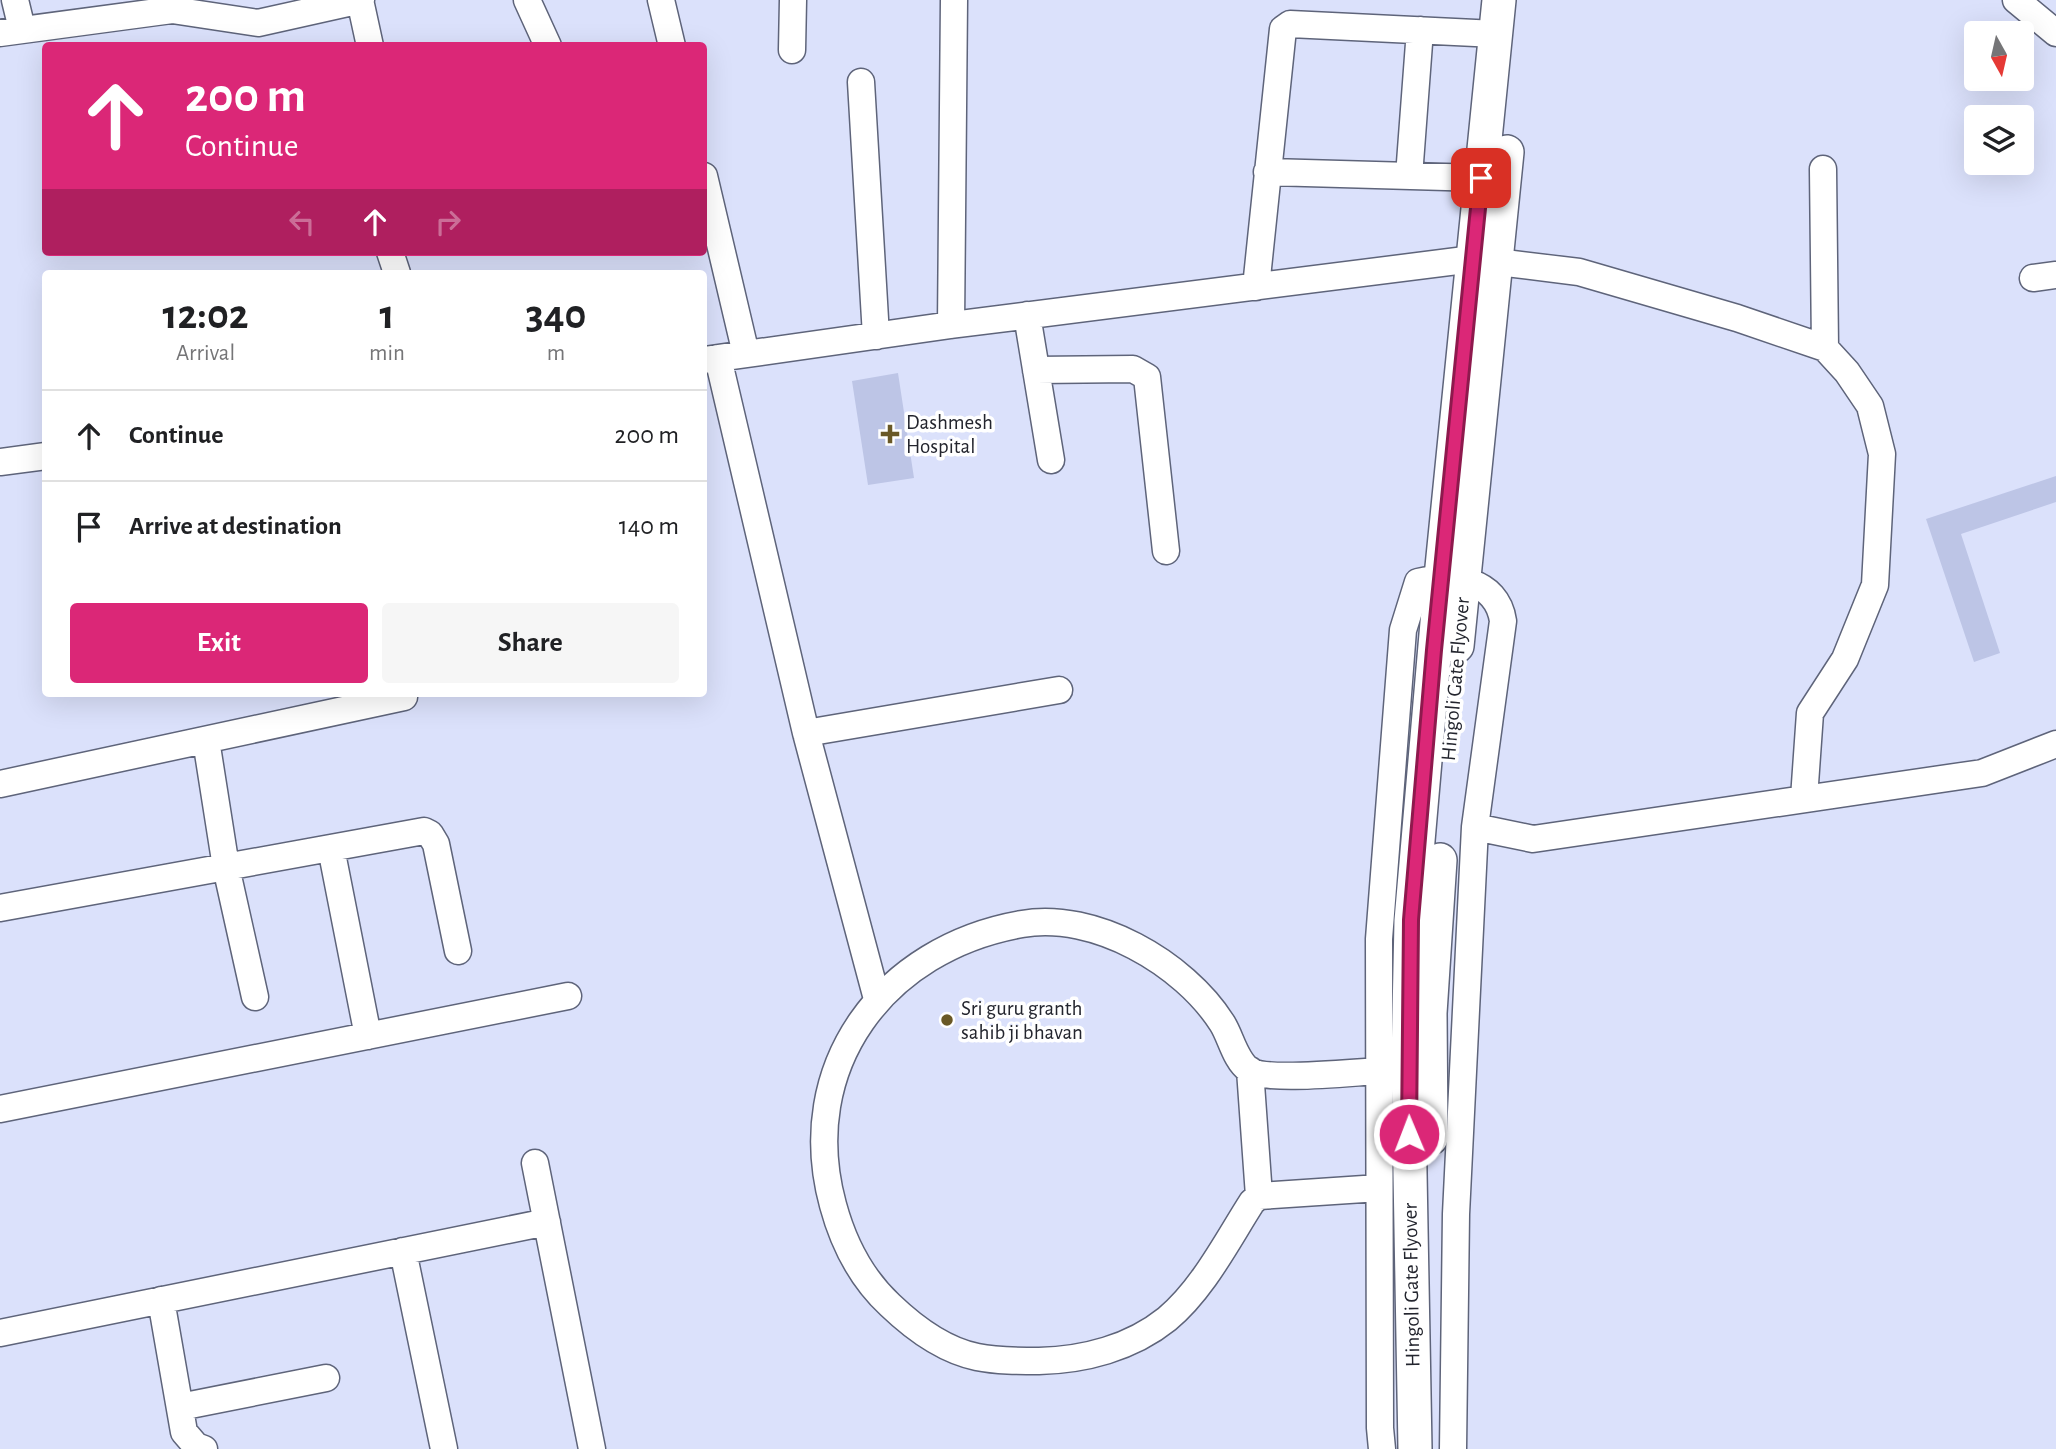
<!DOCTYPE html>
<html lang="en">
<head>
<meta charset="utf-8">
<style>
  body { margin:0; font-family:"Alegreya Sans",sans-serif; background:#f6f6f6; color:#202124; height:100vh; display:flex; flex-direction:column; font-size:26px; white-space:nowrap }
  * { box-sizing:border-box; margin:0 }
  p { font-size:23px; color:#757577 }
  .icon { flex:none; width:38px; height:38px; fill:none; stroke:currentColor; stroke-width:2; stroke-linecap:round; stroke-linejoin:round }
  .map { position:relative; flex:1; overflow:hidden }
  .drawer { position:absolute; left:42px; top:270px; width:665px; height:427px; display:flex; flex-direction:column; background:#fff; border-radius:7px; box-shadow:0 7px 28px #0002 }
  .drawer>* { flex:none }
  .hud { position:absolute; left:42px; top:42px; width:665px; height:214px; border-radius:7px; box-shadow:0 7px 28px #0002; background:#db2777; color:#fff; overflow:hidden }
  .needle { width:46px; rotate:172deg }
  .fabs { position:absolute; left:1964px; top:21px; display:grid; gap:14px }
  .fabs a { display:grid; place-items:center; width:70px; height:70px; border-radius:7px; background:#fff; box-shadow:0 7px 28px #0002; font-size:35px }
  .pin { position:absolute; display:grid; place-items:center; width:60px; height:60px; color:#fff; margin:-30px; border-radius:14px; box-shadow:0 4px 10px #0006 }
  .me { position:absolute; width:77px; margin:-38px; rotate:359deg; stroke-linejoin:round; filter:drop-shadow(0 0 5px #0008) }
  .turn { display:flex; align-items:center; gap:24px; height:147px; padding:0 28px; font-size:32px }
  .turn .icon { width:91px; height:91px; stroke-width:2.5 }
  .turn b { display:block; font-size:49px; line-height:60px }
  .lanes { display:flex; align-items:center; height:66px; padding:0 28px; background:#0003; justify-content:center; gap:35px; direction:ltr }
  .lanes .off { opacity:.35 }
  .eta { display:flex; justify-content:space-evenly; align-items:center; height:119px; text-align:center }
  .eta b { font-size:42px; font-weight:600; line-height:49px }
  .button { display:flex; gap:14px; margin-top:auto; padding:14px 28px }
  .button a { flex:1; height:80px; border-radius:7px; background:#db2777; color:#fff; font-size:28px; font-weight:600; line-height:80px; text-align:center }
  .button a+a { background:#f6f6f6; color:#202124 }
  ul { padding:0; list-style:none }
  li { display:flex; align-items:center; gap:21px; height:91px; padding:0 28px; border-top:2px solid #e0e0e0 }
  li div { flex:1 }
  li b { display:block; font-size:26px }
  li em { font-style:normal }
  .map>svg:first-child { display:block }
  .building { fill:#bdc5e6 }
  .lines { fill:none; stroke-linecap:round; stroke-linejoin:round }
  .minor-casing { stroke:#5e647a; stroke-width:29 }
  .major-casing { stroke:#5e647a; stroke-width:36 }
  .minor { stroke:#fff; stroke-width:26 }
  .major { stroke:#fff; stroke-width:33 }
  .route-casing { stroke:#8e194d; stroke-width:18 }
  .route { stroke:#db2777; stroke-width:12 }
  .poi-dot { fill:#695826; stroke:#fff; stroke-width:2.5 }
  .labels { text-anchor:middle; stroke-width:7; stroke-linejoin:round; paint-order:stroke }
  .poi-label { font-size:21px; fill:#23252e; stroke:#fff; text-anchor:start }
  .street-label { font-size:21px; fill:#23252e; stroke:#fff }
</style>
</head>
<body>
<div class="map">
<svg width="2056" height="1449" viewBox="0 0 2056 1449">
  <rect width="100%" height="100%" fill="#dbe1fb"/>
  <path class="building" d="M898,373L914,478L868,485L852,381Z
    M2056,476V502L1961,534L2000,653L1974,662L1926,519Z"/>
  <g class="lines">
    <defs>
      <path id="minor" d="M15,0L22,29
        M360,0L370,46
        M527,0L548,46
        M661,0L672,46
        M2016,0L2056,33
        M0,33L172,10L258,23L361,0
        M792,50L793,0
        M861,82L876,336
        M1823,169L1825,348
        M1267,172L1481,178
        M704,176L746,354
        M1409,176L1420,30
        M390,252L397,273
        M2033,278L2056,275
        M1256,287L1283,29L1290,24L1496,34
        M1027,315L1051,460
        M951,325L954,0
        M718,358L806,733L877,999
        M704,360L951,325L1473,259L1579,272L1737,318L1825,348L1847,372L1870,406L1882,454L1875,585L1845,659L1810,713L1804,798
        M1036,370L1133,369L1147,377L1166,551
        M0,462L46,456
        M806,733L1059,690
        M206,740L226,867L255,997
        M0,784L404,697
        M1475,827L1533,839L1982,773L2056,744
        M331,848L368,1036
        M0,908L424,831L430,834L436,844L458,951
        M1250,1070L1259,1196
        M1379,1071C1355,1072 1266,1082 1249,1070C1235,1060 1231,1037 1222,1023C1184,963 1094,911 1022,924C884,948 795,1066 833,1205C843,1242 861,1278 890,1305C914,1328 943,1350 977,1357C997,1361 1018,1361 1039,1361C1084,1360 1131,1348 1167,1319C1203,1289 1227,1241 1252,1202L1259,1196L1379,1188
        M0,1109L568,996
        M535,1163L592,1449
        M403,1251L444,1449
        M161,1300L184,1432L196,1446L204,1449
        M0,1333L547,1222
        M180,1407L326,1378
        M1382,1449L1380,1428L1379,939L1403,630L1418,582C1452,574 1497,579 1503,621L1475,827L1456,1214L1453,1449"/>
      <path id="major" d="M1457,646L1507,152
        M1431,1138L1430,1013L1440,860
        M1415,1449L1408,1062L1411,921L1441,577L1499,0"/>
    </defs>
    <use href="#minor" class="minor-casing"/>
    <use href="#major" class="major-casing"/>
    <use href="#minor" class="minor"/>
    <use href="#major" class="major"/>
  </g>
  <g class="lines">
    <defs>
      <path id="route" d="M1409,1134L1411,920L1434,650L1481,178"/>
    </defs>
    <use href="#route" class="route-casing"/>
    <use href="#route" class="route"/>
  </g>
  <g class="poi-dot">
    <path d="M886.5 423.5h7v7h7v7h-7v7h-7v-7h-7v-7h7z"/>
    <circle cx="947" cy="1020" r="7"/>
  </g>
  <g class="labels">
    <g class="poi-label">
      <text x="906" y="429">Dashmesh<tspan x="906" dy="24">Hospital</tspan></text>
      <text x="961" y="1015">Sri guru granth<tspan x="961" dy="24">sahib ji bhavan</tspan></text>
    </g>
    <g class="street-label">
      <text transform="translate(1455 679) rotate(-85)" y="7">Hingoli Gate Flyover</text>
      <text transform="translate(1411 1285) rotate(-91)" y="7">Hingoli Gate Flyover</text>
    </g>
  </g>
</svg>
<div class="fabs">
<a><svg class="needle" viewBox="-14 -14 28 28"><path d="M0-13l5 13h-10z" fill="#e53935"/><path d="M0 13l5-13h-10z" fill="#757577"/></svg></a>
<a><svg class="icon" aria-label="layers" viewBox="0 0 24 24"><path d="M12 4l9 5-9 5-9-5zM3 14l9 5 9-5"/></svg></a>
</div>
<div class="pin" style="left:1481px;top:178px;background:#d93025"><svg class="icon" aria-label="arrive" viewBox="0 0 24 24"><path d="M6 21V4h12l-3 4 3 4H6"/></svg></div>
<svg class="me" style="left:1409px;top:1134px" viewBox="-20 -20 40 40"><circle r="17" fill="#db2777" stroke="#fff" stroke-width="3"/><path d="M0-11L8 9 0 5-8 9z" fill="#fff"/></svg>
<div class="hud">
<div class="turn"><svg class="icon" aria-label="ahead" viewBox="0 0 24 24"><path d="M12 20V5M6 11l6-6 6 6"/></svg><div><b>200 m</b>Continue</div></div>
<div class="lanes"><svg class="icon off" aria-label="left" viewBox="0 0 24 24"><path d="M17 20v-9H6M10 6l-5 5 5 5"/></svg><svg class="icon" aria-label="ahead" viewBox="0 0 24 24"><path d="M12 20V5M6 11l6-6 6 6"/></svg><svg class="icon off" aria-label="right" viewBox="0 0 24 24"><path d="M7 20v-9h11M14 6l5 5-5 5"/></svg></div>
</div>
<section class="drawer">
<div class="eta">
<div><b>12:02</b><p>Arrival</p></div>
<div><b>1</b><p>min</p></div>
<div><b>340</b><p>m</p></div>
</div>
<ul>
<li><svg class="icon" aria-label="ahead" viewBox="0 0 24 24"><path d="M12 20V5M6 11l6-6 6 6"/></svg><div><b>Continue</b></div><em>200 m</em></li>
<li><svg class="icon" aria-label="arrive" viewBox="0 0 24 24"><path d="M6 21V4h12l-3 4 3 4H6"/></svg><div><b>Arrive at destination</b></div><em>140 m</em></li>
</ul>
<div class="button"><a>Exit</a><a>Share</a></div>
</section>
</div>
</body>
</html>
